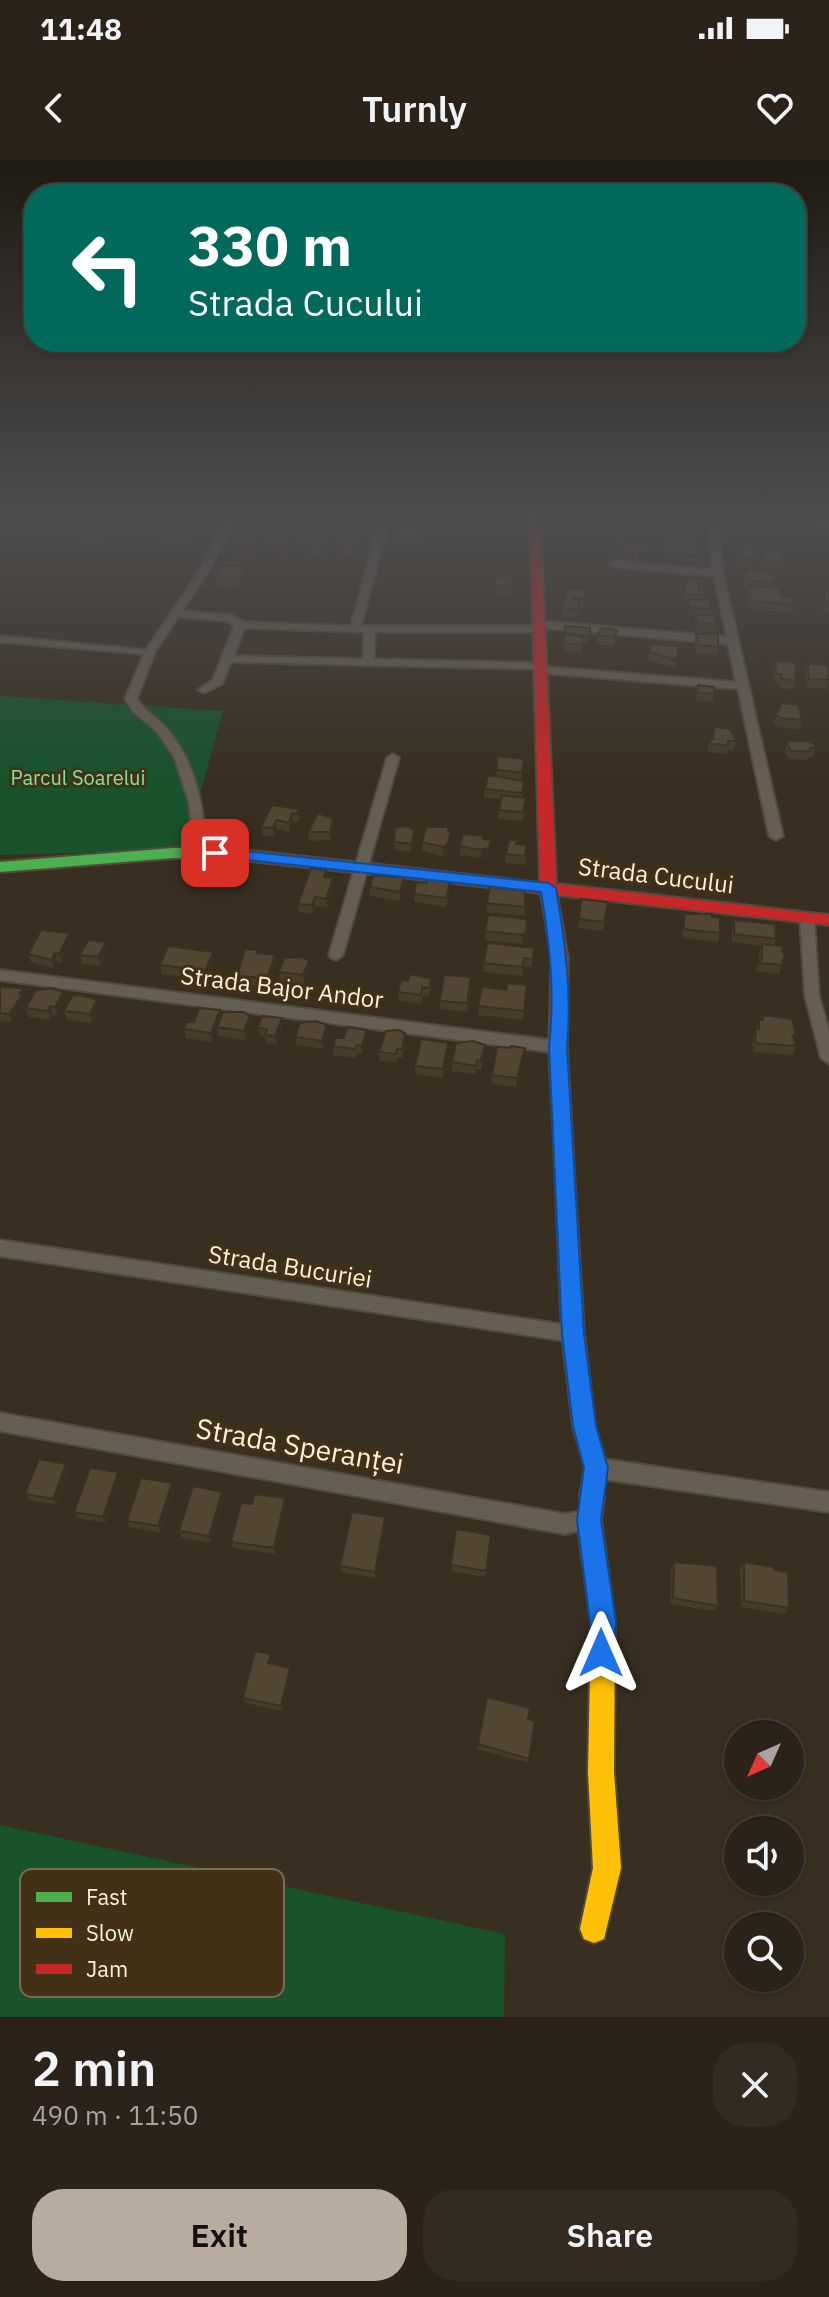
<!DOCTYPE html>
<html lang="en">
<head>
<meta charset="utf-8">
<style>
  body { margin:0; font-family:"IBM Plex Sans",sans-serif; background:#332b22; color:#f1f3f6; height:100vh; display:flex; flex-direction:column; font-size:30px; white-space:nowrap }
  * { box-sizing:border-box; margin:0 }
  p { font-size:26px; color:#a6a4a2 }
  .icon { flex:none; width:44px; height:44px; fill:none; stroke:currentColor; stroke-width:2; stroke-linecap:round; stroke-linejoin:round }
  .map { position:relative; height:1857px; overflow:hidden }
  .details { display:flex; flex-direction:column; background:#2b2319; flex:1 }
  .details>* { flex:none }
  .banner { position:absolute; left:24px; top:24px; width:782px; height:168px; border-radius:32px; box-shadow:0 2px 6px #0004,0 0 0 2px #474038; background:#00695c; color:#fff; overflow:hidden }
  .needle { width:52px; rotate:225deg }
  .tools { position:absolute; left:724px; top:1560px; display:grid; gap:16px }
  .tools a { display:grid; place-items:center; width:80px; height:80px; border-radius:50%; background:#2b2319; box-shadow:0 2px 6px #0004,0 0 0 2px #474038; font-size:40px }
  .pin { position:absolute; display:grid; place-items:center; width:68px; height:68px; color:#fff; margin:-34px; border-radius:16px; box-shadow:0 4px 12px #0006 }
  .me { position:absolute; width:88px; margin:-44px; rotate:0deg; stroke-linejoin:round; filter:drop-shadow(0 0 6px #0008) }
  .turn { display:flex; align-items:center; gap:28px; height:168px; padding:0 32px; font-size:36px }
  .turn .icon { width:104px; height:104px; stroke-width:2.5 }
  .turn b { display:block; font-size:56px; line-height:68px }
  .round { display:grid; place-items:center; flex:none; width:84px; height:84px; border-radius:32px; background:#332b22 }
  .head { display:flex; align-items:center; justify-content:space-between; height:136px; padding:0 32px }
  h1 { font-size:48px; font-weight:600; line-height:60px }
  .button { display:flex; gap:16px; margin-top:auto; padding:16px 32px }
  .button a { flex:1; height:92px; border-radius:32px; background:#b8ac9e; color:#111; font-size:32px; font-weight:600; line-height:92px; text-align:center }
  .button a+a { background:#332b22; color:#f1f3f6 }
  .status { display:flex; justify-content:space-between; align-items:center; height:56px; padding:0 40px; background:#2b2319; direction:ltr }
  .status svg { height:22px; fill:currentColor }
  header { display:flex; justify-content:space-between; align-items:center; height:104px; padding:0 32px; background:#2b2319; font-size:36px; font-weight:600 }
  .map>svg:first-child { display:block }
  .green { fill:#18532c }
  .lines { fill:none; stroke-linecap:round; stroke-linejoin:round }
  .street-casing { stroke:#534a3f; stroke-width:4 }
  .fast-casing { stroke:#534a3f; stroke-width:4 }
  .slow-casing { stroke:#534a3f; stroke-width:4 }
  .jam-casing { stroke:#534a3f; stroke-width:4 }
  .street { fill:#655e53; fill-rule:evenodd }
  .fast { fill:#4caf50; fill-rule:evenodd }
  .slow { fill:#ffc107; fill-rule:evenodd }
  .jam { fill:#c62828; fill-rule:evenodd }
  .wall { fill:#473c2b }
  .shaded-wall { fill:#393123 }
  .building { fill:#524632; stroke:#393123; stroke-width:2 }
  .route { fill:#1a73e8; stroke:#114b97; stroke-width:2 }
  .labels { text-anchor:middle; stroke-width:6; stroke-linejoin:round; paint-order:stroke }
  .far-park-label { font-size:20px; fill:#7ce79b; stroke:#433117 }
  .street-label { font-size:24px; fill:#fcf0e1; stroke:#433117 }
  .near-street-label { font-size:28px; fill:#fcf0e1; stroke:#433117 }
  .key { fill:#433117; stroke:#7a6a54; stroke-width:2 }
  .key-label { font-size:22px; fill:#fcf0e1 }
</style>
</head>
<body>
<div class="status"><b>11:48</b><svg viewBox="0 0 49 12"><path d="M0 12V9h3v3zM5 12V6h3v6zM10 12V3h3v9zM15 12V0h3v12zM26 1h20v11H26zM47 4h2v5h-2z"/></svg></div>
<header><svg class="icon" aria-label="back" viewBox="0 0 24 24"><path d="M15 5l-7 7 7 7"/></svg>Turnly<svg class="icon" aria-label="heart" viewBox="0 0 24 24"><path d="M12 20l-8-8c-3-5 5-10 8-4 3-6 11-1 8 4z"/></svg></header>
<div class="map">
<svg width="829" height="1857" viewBox="0 0 829 1857">
  <rect width="100%" height="100%" fill="#392f21"/>
  <path class="green" d="M0,536L223,551L197,645L201,670L221,689L0,695Z
    M0,1665L505,1774L504,1857H0Z"/>
  <g class="lines">
    <defs>
      <path id="street" d="M226,358H235L209,411L182,451L231,455L243,462L351,466L380,358H390L361,466H534V462L538,461L727,477L714,416L613,407L608,404L613,401L713,410L707,358H717L723,413L783,676L776,680L769,676L738,529L541,513L536,509L231,502L222,524L204,533L198,530L213,520L234,466L228,461L178,457L155,492L137,539C145,551 158,558 168,570C197,605 204,647 206,692L204,695H194L189,643L174,597L157,572L133,551L125,539L144,494L0,482V476L146,490L199,411ZM244,468L364,472L363,499L234,496ZM542,468L728,484L736,522L546,507L541,503L374,499L375,472H538L542,471Z
        M798,358H829V364Z
        M393,594L399,598L343,795L336,800L331,798L329,795L387,598Z
        M807,753L814,758L819,836L829,870V904L821,898L805,836L800,758Z
        M0,810L558,881L566,887L558,893L0,820Z
        M0,1080L573,1166L580,1168L582,1174L580,1180L573,1182L0,1096Z
        M0,1253L565,1354L589,1350L596,1353L600,1360L596,1367L565,1374L0,1271Z
        M596,1298L829,1332V1352L596,1318L589,1315L586,1308L589,1301Z"/>
      <path id="fast" d="M173,688L232,689L399,707L407,712L399,717L232,699L173,698L0,712V702Z
        M563,972L570,974L572,979L584,1174L595,1266L607,1308L600,1345L592,1348L584,1345L580,1337L585,1308L573,1266L562,1174L554,979L556,974Z"/>
      <path id="slow" d="M592,1326L600,1329L604,1337L601,1360L615,1462L614,1612L621,1708L604,1779L594,1783L584,1779L580,1769L593,1708L588,1612L591,1462L577,1360L584,1329Z"/>
      <path id="jam" d="M530,358H540L556,724L829,755V765L557,735L568,799L567,887L572,979L570,984H556L554,979L549,887L552,799L541,733L399,717L391,712L399,707L540,723Z"/>
    </defs>
    <use href="#street" class="street-casing"/>
    <use href="#fast" class="fast-casing"/>
    <use href="#slow" class="slow-casing"/>
    <use href="#jam" class="jam-casing"/>
    <use href="#street" class="street"/>
    <use href="#fast" class="fast"/>
    <use href="#slow" class="slow"/>
    <use href="#jam" class="jam"/>
  </g>
  <path class="wall" d="M107,358H127L128,363L123,370L107,369L108,376L104,381L87,380L86,372L106,368L105,361Z
    M247,358H277L276,363H271V377L252,375V372H246V364Z
    M484,358H500V369H483Z
    M555,358H568L567,362L555,361Z
    M602,358H629V360H602Z
    M641,358H671L670,362L641,360Z
    M757,358H786L787,365L785,373L757,370Z
    M312,359L313,367L310,377H296L295,369Z
    M679,359L691,367L690,375L677,374Z
    M164,360L157,371L142,370L141,362Z
    M187,362L178,372L188,381L185,387L168,386L166,378L170,372H164L163,364Z
    M212,363L203,375L189,374L188,366Z
    M398,373H423V381H398Z
    M668,375L693,377L692,387L699,395L698,403L663,400L665,385H667Z
    M254,378V386L252,393H234L233,385Z
    M326,379L327,387L325,395H309L308,387Z
    M619,383L648,386L647,400L638,401L617,397Z
    M738,385L753,399L751,407L742,406L738,403L736,393Z
    M265,386H284L282,394H265Z
    M338,387L358,388L356,396L338,395Z
    M760,388L783,401L781,409L760,407L758,396Z
    M746,410L775,422L774,427L781,437L794,444L792,452L755,450L749,447L747,434L749,428H744V418Z
    M244,412L245,420L239,427H217L216,419Z
    M495,416L513,425L511,434H495Z
    M687,418L704,424L702,440L711,449L710,455L717,464L715,472H697L695,463L696,456L688,455V443L685,442V439L682,438Z
    M567,429L585,439L584,447H579L578,457L561,456Z
    M826,431L829,432V452H822Z
    M565,466L590,468L589,484L582,483L581,493L563,491L564,482H563Z
    M696,474L718,487L717,495L696,493L694,482Z
    M598,475L616,478L614,486L597,484Z
    M650,484L677,500L676,508L648,500Z
    M775,501L796,521L793,529L780,528L779,522H774L773,509Z
    M808,504L829,520L826,529L807,527L805,512Z
    M698,525L714,534L713,542L696,541Z
    M776,555L802,560L799,569L778,567L774,563Z
    M714,567L736,581L734,590H727L726,594L709,592L708,587L710,579H712Z
    M787,584L815,588L813,597H809L808,600L789,599L785,593Z
    M497,596L524,608L521,621H524L522,637L526,638L523,661L498,659L501,639L484,638L485,629L496,617Z
    M299,649L300,657L298,662H293L290,672L277,669L274,677L262,675L261,667Z
    M334,667L331,680L309,681L308,672Z
    M449,667L451,680L447,694L443,696L422,691V682Z
    M415,679L411,692L394,690V682Z
    M484,679L491,680L489,697L481,698L460,695V686Z
    M516,684L526,694L525,705L505,703L506,694Z
    M327,717L333,718L334,727L327,747L315,746L313,754L299,752L298,744Z
    M404,717V725L400,741L370,736V727Z
    M449,730L446,747L414,742V734Z
    M581,739L608,742L603,771L578,768Z
    M487,743L525,747V756L486,752Z
    M684,754L712,757L720,773L718,782L682,778Z
    M734,760L776,779L774,785L782,792H785L779,814L756,811L759,802V793L761,786L732,782V769Z
    M527,770L526,779L522,784L485,780V771Z
    M72,782L62,802H57L54,808L31,802L28,794Z
    M106,782L108,791L101,806L82,804L80,795Z
    M534,788L532,807H524L522,816L483,812L484,803Z
    M258,793L275,795L276,803L268,826L239,825L237,816Z
    M214,800L206,819L162,814L160,805Z
    M310,810L304,824L280,821L279,812Z
    M431,819V827L429,837L422,836L421,844L398,840V832L408,821Z
    M527,825L523,860L478,855V846L506,830Z
    M471,826L467,852L440,849V841Z
    M0,827L26,837L25,839L26,843L12,862L0,861Z
    M65,840L58,855H53L51,860L29,857L26,848Z
    M99,848L92,863L67,860L64,851Z
    M763,855L795,877L794,880L796,886L793,895L753,892V877L759,860H762Z
    M250,856L251,864L245,880L218,876L217,869L212,882L186,878L184,869L194,862L221,857Z
    M282,858L283,867L277,885L266,883L265,877L260,876L258,868Z
    M367,870V879L362,894L357,893L356,898L333,895V886L344,878Z
    M328,874L323,889L296,885L295,877Z
    M405,882L402,898L397,897V902L379,901V892Z
    M448,883V892L443,918L415,914V906Z
    M510,888H525L524,896L516,927L491,924L492,915Z
    M484,894L481,910L476,909L475,914L452,911V902Z
    M66,1304L70,1310L57,1345L29,1340L25,1334Z
    M121,1319L106,1363L77,1358L74,1352Z
    M172,1323L174,1330L161,1373L130,1367L127,1361Z
    M222,1332L224,1338L211,1383L182,1378L179,1371Z
    M252,1344L286,1345L275,1394L233,1388L231,1382Z
    M385,1357V1364L375,1418L341,1412L340,1406Z
    M456,1369L491,1375L485,1417L451,1411Z
    M674,1402L718,1446L714,1451L670,1444L671,1408Z
    M744,1402L774,1410L789,1448L785,1454L741,1447L740,1408Z
    M272,1500L271,1504L292,1513L283,1551L245,1543L243,1538Z
    M528,1559L529,1599L528,1603L477,1589L478,1584Z"/>
  <path class="shaded-wall" d="M123,358H127L128,363L123,370Z
    M158,358H163L164,360L157,371L156,363Z
    M182,358H186L187,362L178,373L177,365Z
    M209,358H212V363L203,375L202,367Z
    M312,359L313,367L310,377V370Z
    M106,368L108,376L104,381L103,373Z
    M187,373L188,381L185,387L184,379Z
    M648,392L647,400L638,401L639,393Z
    M244,412L245,420L239,427L238,419Z
    M292,653L293,662L290,672L289,663Z
    M333,659L334,667L331,680L330,672Z
    M276,660L277,669L274,677L273,668Z
    M415,670V679L411,692V684Z
    M451,672V680L447,694L443,696V687Z
    M491,680L489,697L481,698V690Z
    M404,717V725L400,741V732Z
    M333,718L334,727L327,747L326,739Z
    M315,737V746L313,754L312,745Z
    M527,770L526,779L522,784L523,775Z
    M70,773L72,782L62,802L59,794Z
    M106,782L108,791L101,806L98,797Z
    M213,792L214,800L206,819L205,811Z
    M55,793L57,802L54,808L51,800Z
    M275,795L276,803L268,826L267,818Z
    M309,801L310,810L304,824L303,815Z
    M23,828L26,837L25,839L26,843L12,862L9,854Z
    M63,832L65,840L58,855L55,847Z
    M97,840L99,848L92,863L90,854Z
    M50,846L53,855L51,860L48,851Z
    M220,850L221,859L212,882L211,873Z
    M250,856L251,864L245,880L244,871Z
    M282,858L283,867L277,885L275,876Z
    M327,865L328,874L323,889L322,881Z
    M367,870V879L362,894V886Z
    M448,883V892L443,918V909Z
    M525,888L524,896L516,927L517,918Z
    M66,1304L70,1310L57,1345L53,1339Z
    M118,1312L121,1319L106,1363L103,1357Z
    M172,1323L174,1330L161,1373L158,1366Z
    M222,1332L224,1338L211,1383L209,1376Z
    M285,1338L286,1345L275,1394L274,1388Z
    M385,1357V1364L375,1418V1412Z
    M290,1508L292,1513L283,1551L281,1546Z"/>
  <path class="building" d="M107,358H124L122,362L105,361Z
    M143,358H158L156,363L141,362Z
    M166,358H182L177,365L163,364Z
    M192,358H209L202,367L188,366Z
    M247,358H270V369L251,367L252,364H246Z
    M484,358H500V361H484Z
    M758,358H786L787,365L759,362Z
    M298,359H312L310,370L295,369Z
    M679,359L691,360V367L678,366Z
    M401,362H422L423,373H398Z
    M90,367L106,368L103,373L86,372Z
    M170,372L187,373L184,379L166,378Z
    M668,375L693,377L692,384L668,382Z
    M236,378H254L251,386L233,385Z
    M267,378H283L281,386H265Z
    M326,379L325,387H308L310,381Z
    M339,380H357L356,388L338,387Z
    M619,383L648,386V392L639,393L618,390Z
    M665,385L699,388V395L664,392Z
    M738,385L753,388V399L743,398L740,395Z
    M760,388L784,389L783,401L762,399Z
    M220,406H241L244,412L238,419H216Z
    M746,410L770,412L774,415L775,422L746,420Z
    M495,416L513,417L511,426H495Z
    M687,418L704,420V424L699,423V431H703V435L686,434V431L683,430Z
    M749,426L780,428L781,437L793,438L794,444L757,442L750,439Z
    M567,429L585,430V439H571L579,440V449L562,448Z
    M826,431L829,432V444H824Z
    M689,439L710,440L711,449L689,447Z
    M696,455H714L717,464H699Z
    M565,466L590,468V476L564,473Z
    M601,468L617,470L615,477L598,475Z
    M696,474H718V487L698,485Z
    M565,475L583,477L582,484L564,483Z
    M650,484L678,486L677,500L650,492Z
    M775,501L795,502L796,521L782,519L781,514H776Z
    M808,504L827,505L829,520L809,519Z
    M698,525L714,527V534L697,532Z
    M782,543L798,545L802,560L781,558L776,555Z
    M714,567L731,569L736,581H728V585L710,584V579H713Z
    M789,581H807L814,584L815,588H810V591H791L787,584Z
    M497,596L524,599L522,613L497,610Z
    M488,615L524,621L522,633L485,629Z
    M502,635L526,638L523,652L499,650Z
    M272,645L299,649L297,654L292,653L289,663L276,660L273,668L261,667Z
    M318,653L333,659L330,672H308Z
    M406,666L415,670L411,684L394,682L395,668Z
    M426,667H449L448,671L451,672L447,685L443,687L422,682Z
    M463,674L484,676L483,679L491,680L489,688L481,690L460,686Z
    M509,680H517L516,684L527,685L525,696L506,694Z
    M311,708L326,710L324,717L333,718L326,739L315,737L312,745L298,744Z
    M373,715L404,717L400,732L370,727Z
    M427,719L450,722L446,738L414,734L416,722L426,723Z
    M490,727L525,731V747L487,743Z
    M581,739L608,742L604,762L579,759Z
    M684,754H712V757L720,758V773L684,769Z
    M488,755L526,759L527,770L523,775L485,771Z
    M734,760L775,764L776,779L734,774Z
    M41,770L70,773L59,794L55,793L51,800L28,794Z
    M88,780L106,782L98,797L80,795Z
    M487,783L534,788L533,799L524,798L523,807L484,803Z
    M762,784L782,786V792H785L782,805L759,803L762,798Z
    M168,786L213,792L205,811L160,805Z
    M245,789L257,790V793L275,795L267,818L237,816Z
    M302,797L309,801L303,815L279,812L284,798Z
    M410,814L431,819L429,828L422,827L421,835L398,832L401,820L408,821Z
    M444,815L471,817L467,843L440,841Z
    M508,823L527,825L524,851L478,846L482,827L506,830Z
    M0,827L23,828L20,834H23L9,854L0,853Z
    M52,828L63,832L55,847L50,846L48,851L26,848L36,830Z
    M81,835L97,840L90,854L64,851L72,836Z
    M199,848L220,850L211,873L184,869L187,862H194Z
    M223,852H244L250,856L244,871L217,867Z
    M763,855L792,859L795,870V877L793,876L796,886L755,883L756,869H759V860H763Z
    M262,856L282,858L275,876L265,875L267,869L258,868Z
    M316,861L327,865L322,881L295,877L300,863Z
    M347,867L367,870L362,886L357,885L355,889L333,886L335,878H344Z
    M399,870L405,873L402,889H397L396,894L379,892L386,871Z
    M421,879L448,883L443,909L415,906Z
    M473,881L485,885L481,901L477,900L476,906L452,902L456,883Z
    M511,886L525,888L517,918L492,915L497,887L510,888Z
    M39,1299L66,1304L53,1339L25,1334Z
    M90,1308L118,1312L103,1357L74,1352Z
    M141,1318L172,1323L158,1366L127,1361Z
    M193,1326L222,1332L209,1376L179,1371Z
    M254,1334L285,1338L274,1388L231,1382L241,1343L252,1344Z
    M352,1352L385,1357L375,1412L340,1406Z
    M456,1369L491,1375L486,1411L451,1405Z
    M674,1402L717,1406L718,1446L673,1438Z
    M744,1402L774,1407V1410L788,1412L789,1448L744,1441Z
    M255,1491L271,1494L268,1503L290,1508L281,1546L243,1538Z
    M487,1537L530,1548L528,1559L535,1561L529,1599L478,1584Z"/>
  <linearGradient id="sky" x2="0" y2="1"><stop stop-color="#1f1a12"/><stop offset="0.58" stop-color="#4e4d4e"/><stop offset="1" stop-color="#4e4d4e" stop-opacity="0"/></linearGradient>
  <rect width="829" height="618" fill="url(#sky)"/>
  <path class="route" d="M215,688L548,723L556,728C565,782 572,832 567,887L584,1174L596,1266L608,1308L601,1360L616,1462L614,1493L610,1502L601,1506L592,1502L589,1493L590,1462L577,1360L584,1308L573,1266L562,1174L549,887C555,834 550,785 541,732L210,696L208,693Z"/>
  <g class="labels">
    <g class="far-park-label">
      <text x="78" y="625">Parcul Soarelui</text>
    </g>
    <g class="street-label">
      <text transform="translate(656 716) rotate(7)" y="8">Strada Cucului</text>
      <text transform="translate(282 828) rotate(7)" y="8">Strada Bajor Andor</text>
      <text transform="translate(290 1107) rotate(9)" y="8">Strada Bucuriei</text>
    </g>
    <g class="near-street-label">
      <text transform="translate(300 1286) rotate(10)" y="10">Strada Speranței</text>
    </g>
  </g>
  <rect x="20" y="1709" width="264" height="128" rx="12" class="key"/>
  <rect x="36" y="1732" width="36" height="10" fill="#4caf50"/>
  <rect x="36" y="1768" width="36" height="10" fill="#ffc107"/>
  <rect x="36" y="1804" width="36" height="10" fill="#c62828"/>
  <g class="key-label">
    <text x="86" y="1745">Fast</text>
    <text x="86" y="1781">Slow</text>
    <text x="86" y="1817">Jam</text>
  </g>
</svg>
<div class="tools">
<a><svg class="needle" viewBox="-14 -14 28 28"><path d="M0-13l5 13h-10z" fill="#e53935"/><path d="M0 13l5-13h-10z" fill="#a6a4a2"/></svg></a>
<a><svg class="icon" aria-label="sound" viewBox="0 0 24 24"><path d="M4 9h4l5-4v14l-5-4H4zM17 9q2 3 0 6"/></svg></a>
<a><svg class="icon" aria-label="search" viewBox="0 0 24 24"><circle cx="10" cy="10" r="6"/><path d="M15 15l6 6"/></svg></a>
</div>
<div class="pin" style="left:215px;top:693px;background:#d93025"><svg class="icon" aria-label="arrive" viewBox="0 0 24 24"><path d="M6 21V4h12l-3 4 3 4H6"/></svg></div>
<svg class="me" style="left:601px;top:1493px" viewBox="-20 -20 40 40"><path d="M0-17L14 15 0 8-14 15z" fill="#1a73e8" stroke="#fff" stroke-width="4"/></svg>
<div class="banner">
<div class="turn"><svg class="icon" aria-label="left" viewBox="0 0 24 24"><path d="M17 20v-9H6M10 6l-5 5 5 5"/></svg><div><b>330 m</b>Strada Cucului</div></div>
</div>
</div>
<section class="details">
<div class="head"><div><h1>2 min</h1><p>490 m · 11:50</p></div><a class="round"><svg class="icon" aria-label="close" viewBox="0 0 24 24"><path d="M6 6l12 12M18 6L6 18"/></svg></a></div>
<div class="button"><a>Exit</a><a>Share</a></div>
</section>
</body>
</html>
